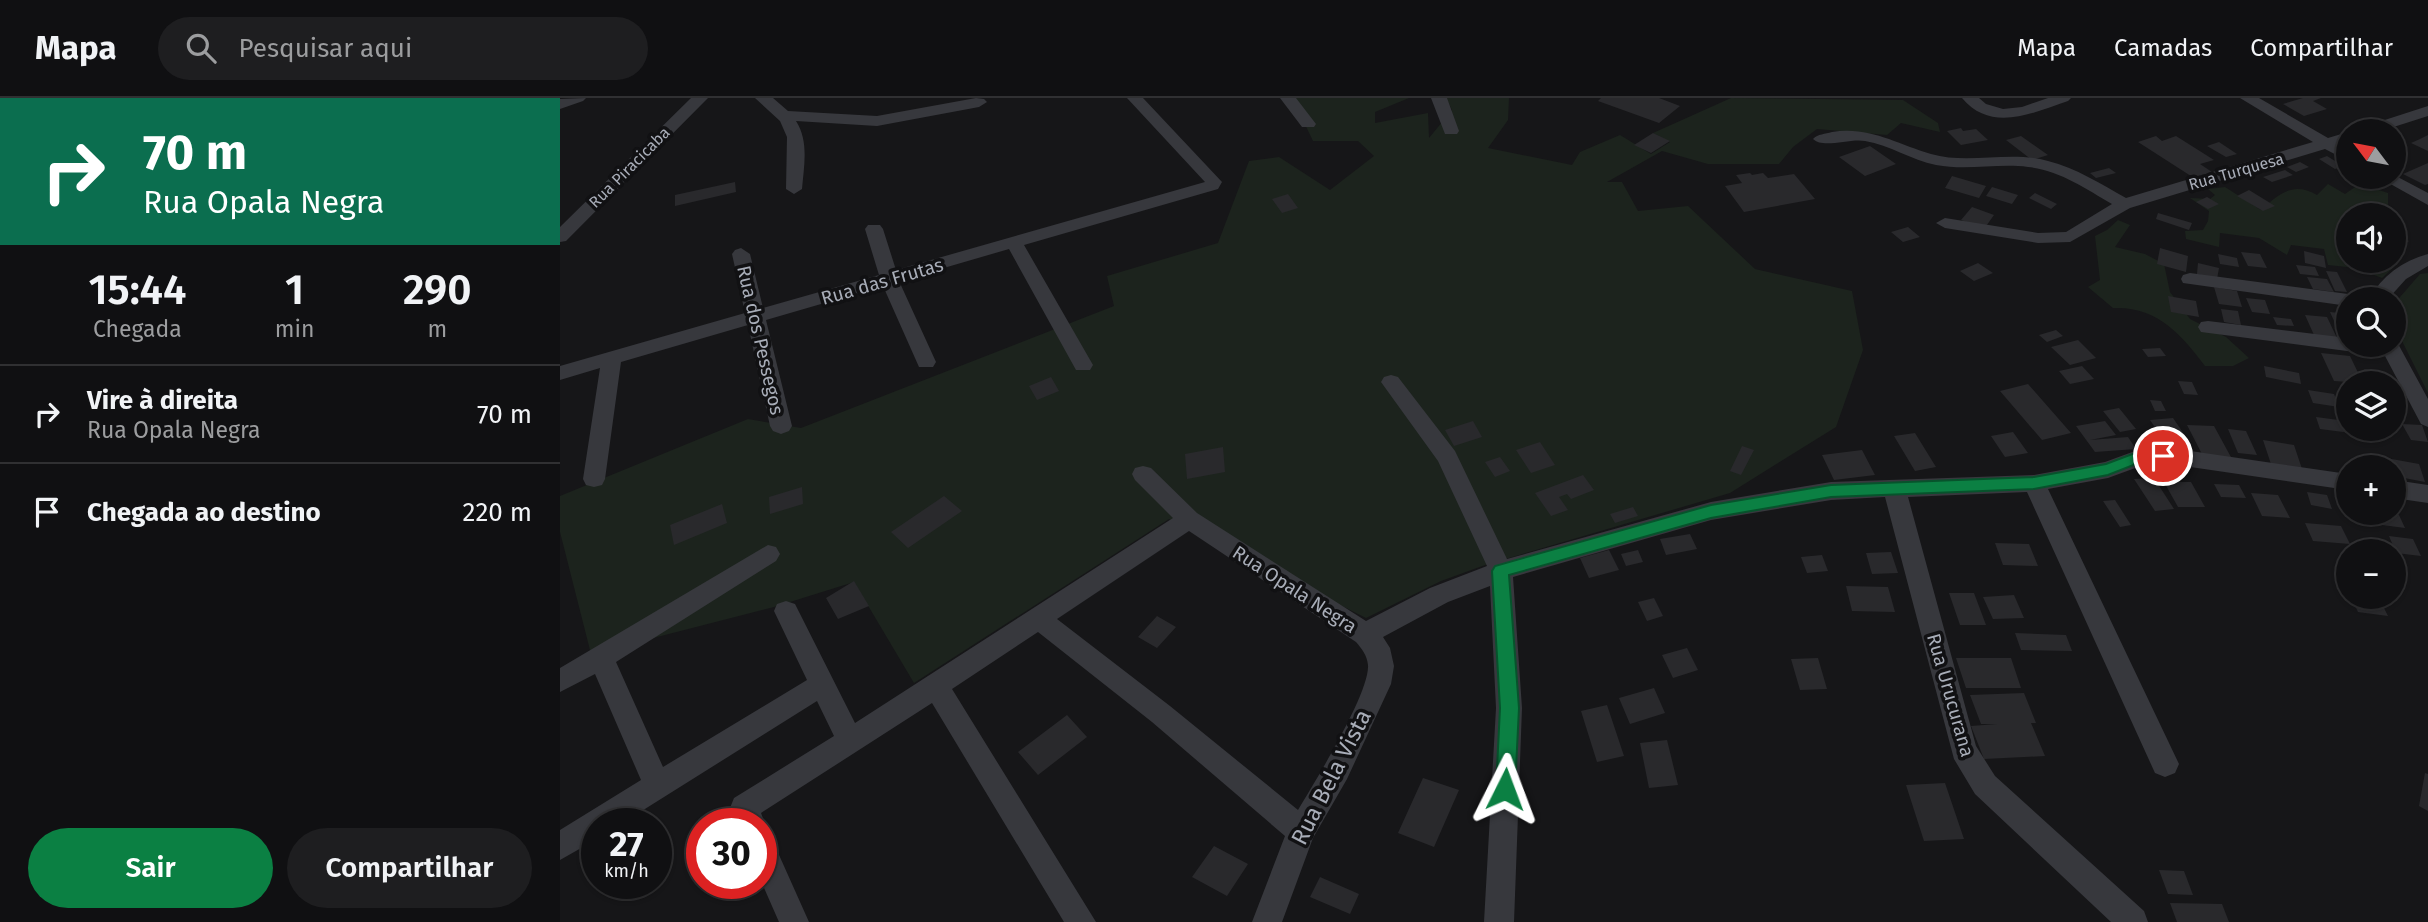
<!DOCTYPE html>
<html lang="pt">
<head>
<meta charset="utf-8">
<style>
  body { margin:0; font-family:"Fira Sans",sans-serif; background:#1e1e20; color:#f1f3f6; height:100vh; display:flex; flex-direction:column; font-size:26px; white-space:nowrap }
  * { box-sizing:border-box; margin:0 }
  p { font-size:23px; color:#9c9d9f }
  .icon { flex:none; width:38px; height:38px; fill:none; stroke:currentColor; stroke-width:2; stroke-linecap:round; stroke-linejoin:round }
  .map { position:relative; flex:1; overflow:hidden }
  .drawer { display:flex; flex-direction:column; background:#101012; width:560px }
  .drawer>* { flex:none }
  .hud { background:#0b6e4f; color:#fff; overflow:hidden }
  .needle { width:46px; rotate:302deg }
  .buttons { position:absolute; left:1776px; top:21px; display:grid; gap:14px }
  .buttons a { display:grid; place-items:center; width:70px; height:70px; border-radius:50%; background:#101012; box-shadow:0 2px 5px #0004,0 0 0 2px #303032; font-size:35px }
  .speed { position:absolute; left:21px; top:710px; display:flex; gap:14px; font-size:35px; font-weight:700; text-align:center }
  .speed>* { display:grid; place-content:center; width:91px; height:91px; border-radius:50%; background:#101012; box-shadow:0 2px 5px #0004,0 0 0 2px #303032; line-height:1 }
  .speed small { font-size:18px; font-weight:400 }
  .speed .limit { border:10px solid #d22; background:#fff; color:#111 }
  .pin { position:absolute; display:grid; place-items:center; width:60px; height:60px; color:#fff; margin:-30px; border:4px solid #fff; border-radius:50%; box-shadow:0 2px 7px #0007 }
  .me { position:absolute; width:77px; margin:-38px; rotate:3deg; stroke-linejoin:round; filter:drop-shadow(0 0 5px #0008) }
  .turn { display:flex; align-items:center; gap:24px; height:147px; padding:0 28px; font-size:32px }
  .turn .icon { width:91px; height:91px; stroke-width:2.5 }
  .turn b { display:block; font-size:49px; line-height:60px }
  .eta { display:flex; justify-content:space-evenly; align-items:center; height:119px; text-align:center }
  .eta b { font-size:42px; font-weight:600; line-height:49px }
  .primary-button { display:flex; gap:14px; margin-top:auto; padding:14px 28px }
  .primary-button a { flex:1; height:80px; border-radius:42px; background:#0b8043; color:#fff; font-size:28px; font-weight:600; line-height:80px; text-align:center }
  .primary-button a+a { background:#1e1e20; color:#f1f3f6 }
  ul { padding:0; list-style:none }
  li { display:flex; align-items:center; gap:21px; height:98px; padding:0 28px; border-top:2px solid #303032 }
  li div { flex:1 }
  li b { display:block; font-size:26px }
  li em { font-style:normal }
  header { display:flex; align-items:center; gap:42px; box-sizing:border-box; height:98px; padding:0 35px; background:#101012; border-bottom:2px solid #303032 }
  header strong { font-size:33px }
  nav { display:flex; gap:38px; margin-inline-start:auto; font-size:24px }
  .search { width:490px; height:63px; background:#1e1e20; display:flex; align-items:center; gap:18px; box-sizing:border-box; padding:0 24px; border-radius:38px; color:#9c9d9f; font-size:26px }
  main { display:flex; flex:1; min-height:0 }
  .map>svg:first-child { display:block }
  .green { fill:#1c231d }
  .building { fill:#29292c }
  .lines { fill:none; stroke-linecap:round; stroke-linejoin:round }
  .minor { fill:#37383d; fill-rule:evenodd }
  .route { fill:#0b8043; stroke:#07532c; stroke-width:2 }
  .labels { text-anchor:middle; stroke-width:7; stroke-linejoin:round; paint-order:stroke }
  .far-street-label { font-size:16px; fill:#a8adb8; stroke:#111113 }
  .street-label { font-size:19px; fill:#a8adb8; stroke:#111113 }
  .near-street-label { font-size:23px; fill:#a8adb8; stroke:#111113 }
</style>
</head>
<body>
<header>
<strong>Mapa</strong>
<div class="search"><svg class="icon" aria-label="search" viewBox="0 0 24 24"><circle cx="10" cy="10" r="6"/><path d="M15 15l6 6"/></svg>Pesquisar aqui</div>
<nav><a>Mapa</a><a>Camadas</a><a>Compartilhar</a></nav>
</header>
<main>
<section class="drawer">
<div class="hud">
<div class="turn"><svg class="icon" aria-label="right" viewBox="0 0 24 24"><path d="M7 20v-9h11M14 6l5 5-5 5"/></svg><div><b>70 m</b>Rua Opala Negra</div></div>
</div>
<div class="eta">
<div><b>15:44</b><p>Chegada</p></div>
<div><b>1</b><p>min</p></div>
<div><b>290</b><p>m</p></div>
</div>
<ul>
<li><svg class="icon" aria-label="right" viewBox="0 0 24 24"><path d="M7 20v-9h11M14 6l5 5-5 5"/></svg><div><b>Vire à direita</b><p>Rua Opala Negra</p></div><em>70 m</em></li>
<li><svg class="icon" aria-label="arrive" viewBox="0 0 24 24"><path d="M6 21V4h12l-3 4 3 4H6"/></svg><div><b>Chegada ao destino</b></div><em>220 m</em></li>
</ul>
<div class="primary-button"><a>Sair</a><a>Compartilhar</a></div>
</section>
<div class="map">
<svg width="1868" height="824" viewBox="0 0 1868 824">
  <rect width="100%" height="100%" fill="#161618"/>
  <path class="green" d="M728,0H849L815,14V25L868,15L869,40L892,12L886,0H949L948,22L928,50L1012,67L1020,54L1060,37L1091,56L1110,44L1093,35L1171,0L1343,2L1378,25L1380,34L1341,25L1327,37L1257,31L1233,49L1219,66H1148L1102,53L1047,84H1062L1078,113L1128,108L1195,171L1292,193L1303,252L1276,329L1170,395L925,467L881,483L806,520L609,421L354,585L294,484L214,509L31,556L0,434V398L188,321L241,330L554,208L547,178L658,145L689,63L719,59L770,92L814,58L798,43H753L739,14Z
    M1788,72V79H1811L1818,84L1819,92L1828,95V107L1840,118L1834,120V117H1803L1795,115L1788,117V122L1774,141L1788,147V163H1824L1835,168L1822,180L1796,170L1768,167L1764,151L1731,147L1727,157L1699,140L1660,135L1659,149L1626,141L1625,133L1643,132L1648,123L1649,113L1630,100L1650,101L1655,97L1648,91L1665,89L1701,112C1719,96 1733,83 1757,97L1768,86L1785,96L1798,87L1780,74Z
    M1558,122L1570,127L1555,149L1585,156L1604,166L1610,194L1630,221L1666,239L1689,260L1673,268H1645C1621,236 1597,208 1553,210L1528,189L1540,182L1535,138L1547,132Z
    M1868,175V295L1834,227V206L1860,176Z"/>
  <path class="building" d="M1041,0H1099L1120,8L1099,25L1038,3Z
    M1743,0H1761L1753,3L1767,11L1744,18L1723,6Z
    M1401,30L1403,33L1416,31L1428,42L1401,47L1387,33Z
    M1093,35L1110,43L1091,55L1074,47Z
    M1868,37V53L1851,45L1860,41Z
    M1461,38L1488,57L1472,62L1446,42Z
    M1596,38L1602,43L1616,38L1654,62L1640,66L1652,74L1634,80L1578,44Z
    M1659,44L1677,56L1666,59L1647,48Z
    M1310,48L1336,66L1305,78L1279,59Z
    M1767,58L1783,68L1775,71L1759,61Z
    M1740,64L1749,69L1736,74L1727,69Z
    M1868,65V86L1865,87L1843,76Z
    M1549,70L1556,75L1536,80L1530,75Z
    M1725,72L1733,77L1712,84L1703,79Z
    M1190,75L1192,77L1203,75L1208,80L1234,76L1255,101L1184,114L1165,88L1182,85L1176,77Z
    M1392,78L1426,88L1419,100L1385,90Z
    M175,84L176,94L115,108V97Z
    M1432,89L1458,97L1452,106L1426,98Z
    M1689,92L1715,108L1703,113L1677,98Z
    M1475,95L1497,106L1491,111L1469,100Z
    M728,96L738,110L722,115L712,101Z
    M1647,99L1659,106L1648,111L1636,104Z
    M1412,109L1434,117L1424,131L1401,122Z
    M1598,115L1632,125L1629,132L1596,121Z
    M1348,129L1360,139L1343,144L1331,134Z
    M1834,136L1849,143L1838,151L1834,149Z
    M1600,150L1628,158L1626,174L1597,166Z
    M1744,153L1764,158L1766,170L1745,165Z
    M1681,154L1700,156L1707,170L1688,168Z
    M1658,156L1677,160L1679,169L1660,166Z
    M1418,165L1433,175L1414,183L1400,173Z
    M1638,165L1659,170L1657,181L1637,176Z
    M1736,167L1755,169L1759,178L1740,176Z
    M1766,173L1777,174L1787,194L1775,193Z
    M1747,179L1767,181L1774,194L1753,191Z
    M1654,189L1677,193L1682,209L1659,206Z
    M1608,198L1636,203L1639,219L1611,214Z
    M1686,200L1705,202L1710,216L1692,214Z
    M1661,211L1678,213L1681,227L1664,224Z
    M1770,214L1788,216V226L1775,225Z
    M1745,217L1767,219L1777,240L1754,237Z
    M1713,219L1731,221L1734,228L1717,227Z
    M1496,232L1503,238L1487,244L1479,237Z
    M1518,242L1536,260L1510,267L1491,249Z
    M1600,250L1606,258L1588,259L1582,251Z
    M1761,255L1790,258L1803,285L1774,283Z
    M1522,268L1534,281L1510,286L1499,273Z
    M1704,268L1739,275L1741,286L1706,279Z
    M1804,271L1822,274L1828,285H1811Z
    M491,279L499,293L477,302L469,288Z
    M1618,283L1632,284L1638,297L1624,296Z
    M1468,286L1511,335L1482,342L1440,293Z
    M1748,292L1774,296L1779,309L1753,305Z
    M1590,302L1601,303L1606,313H1595Z
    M1559,310L1576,331L1560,334L1543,313Z
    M1756,319L1786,323L1791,335L1760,331Z
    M1613,320L1631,346L1607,347L1590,322Z
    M913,323L922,339L894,348L885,332Z
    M1545,323L1556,337L1530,342L1568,339L1576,351L1535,354L1516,328Z
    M1842,326L1862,327L1868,344L1851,342Z
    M1627,327L1654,328L1672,361L1644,360Z
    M1668,331L1686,333L1697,357L1678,355Z
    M1453,334L1468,355L1445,359L1431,338Z
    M1355,335L1376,369L1355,373L1334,338Z
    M1703,342L1734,347L1742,371L1711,366Z
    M980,344L995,367L971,375L956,352Z
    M1182,348L1194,352L1181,377L1170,373Z
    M663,349L665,374L627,381L625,356Z
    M1302,352L1315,377L1274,382L1262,357Z
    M1804,356L1859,366L1865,384L1834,378V369H1809Z
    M940,359L950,373L935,379L925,364Z
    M1023,377L1034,392L1011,401L1007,396L999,399L1008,412L991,418L975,395Z
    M1594,380L1614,411L1595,413L1574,381Z
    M1604,384H1631L1645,409H1618Z
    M1654,386L1679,387L1686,400L1661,399Z
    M242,389L243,406L210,416L209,399Z
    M1747,394L1767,397L1772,411L1751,407Z
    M1691,395L1718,397L1730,420L1702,418Z
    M384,398L402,413L348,450L331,434Z
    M1555,402L1571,427L1560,429L1543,403Z
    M162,406L167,425L114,447L110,427Z
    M1073,409L1078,418L1055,425L1050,416Z
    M1817,415L1839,417L1845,430L1822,427Z
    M1745,425L1781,428L1790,446L1753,443Z
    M1130,436L1137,451L1106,457L1100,441Z
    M1829,438L1853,441L1861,458L1836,455Z
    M1435,445L1469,446L1478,468L1443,467Z
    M1049,452L1059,472L1029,480L1020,460Z
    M1078,452L1083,464L1066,468L1061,456Z
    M1331,454L1338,475L1312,476L1306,455Z
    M1262,457L1268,473L1247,475L1241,459Z
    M294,483L309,508L278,521L266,500Z
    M1286,488L1328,489L1335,514L1292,513Z
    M1389,495H1414L1426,527H1400Z
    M1454,497L1464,520L1433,521L1423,499Z
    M1094,500L1103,518L1087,523L1078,504Z
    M1792,501L1821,504L1828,518L1798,514Z
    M597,518L616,529L597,550L578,539Z
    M1455,535L1506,537L1512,553L1461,552Z
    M1127,550L1138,572L1113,580L1102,557Z
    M1258,560L1267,591L1240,592L1231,561Z
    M1396,560H1451L1461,590H1406Z
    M1094,590L1105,615L1070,626L1059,600Z
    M1464,595L1476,625H1471L1485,658L1424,661L1411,628L1437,626H1421L1410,597Z
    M1047,607L1064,658L1037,664L1021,613Z
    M507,617L527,639L478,677L458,654Z
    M1107,642L1118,687L1089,690L1080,645Z
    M1865,675L1868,676V713L1859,708Z
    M863,680L899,692L874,749L838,735Z
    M1385,685L1404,741L1364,743L1346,687Z
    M654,748L688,766L667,798L632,779Z
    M1599,772L1624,773L1633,797L1608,796Z
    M760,779L799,796L790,816L750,799Z
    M1610,805L1662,806L1669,824H1617Z"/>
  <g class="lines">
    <path class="minor" d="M26,0L23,3L0,11V1Z
      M131,0H148L6,143L0,144V129Z
      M195,0H213L228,13L317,18L416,0L424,1L427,4L419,9L317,28L236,23C249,43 244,68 242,91L234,96L226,91L227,39L220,23Z
      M567,0H583L662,84L658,91L464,147L533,267L530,272H516L449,151L339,183L376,264L373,269H359L323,188L206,222L232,328L229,333L221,336L213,333L210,328L188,227L61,264L45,381L42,387L34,389L26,387L23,381L40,270L0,282V268L185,215L172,156L175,152L181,150L190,156L203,210L319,177L305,131L308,127H320L323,131L336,172L645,84Z
      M720,0H736L756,26L754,29H742Z
      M871,0H887L899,33L897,36H885Z
      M1402,0H1419L1426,6L1443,11L1462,9L1488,0H1511L1508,3C1473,15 1431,35 1402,0Z
      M1680,0H1699L1768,40L1788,34V44L1780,47L1788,51V63L1765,51L1570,110L1510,144L1478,145L1385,130L1376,125L1385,120L1478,135L1506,134L1552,106C1526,91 1499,72 1468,69C1438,65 1407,73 1376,67C1351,62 1330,47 1305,43C1290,40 1263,51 1253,41C1258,36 1265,36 1272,34C1310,28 1336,46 1371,56C1409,67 1450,52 1488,63C1516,70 1541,86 1566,100L1753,44Z
      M1868,8V18L1821,33H1798L1800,30Z
      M1834,77L1868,95V107L1818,79H1834Z
      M1868,156V168L1846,181L1828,201H1809C1822,178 1842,163 1868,156Z
      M1630,175L1788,196L1797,201H1788V208L1623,185L1621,181L1623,177Z
      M1648,223L1788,240V247H1834L1836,242L1868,301V329L1861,326L1825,258L1641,234L1638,229L1641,224Z
      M831,277L838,279L895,353L947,461L1151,404L1271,384L1474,377L1545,364L1575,353L1603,349L1788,376V392L1603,365L1578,369L1548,380L1488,391L1619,666L1615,675L1605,679L1595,675L1467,394L1348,399L1416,648L1435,678L1584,813L1588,824H1551L1415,696L1394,661L1325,399L1271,402L1151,422L953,479L962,610L954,824H924L936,610L930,488L888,504L823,539L830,550L834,568L831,586L787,681L753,740L722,824H692L725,738L592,624L478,534L392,591L536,824H504L372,605L201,715L205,726L201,735L211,739L249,824H219L201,783V726H177L170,710L174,700L274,638L257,603L61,726H37V741L0,762V732L81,682L35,576L0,594V570L208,447L216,449L220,456L216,463L56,564L103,669L247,582L214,513L217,506L226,503L235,506L295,625L613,420L575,382L572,376L575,370L583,368L591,370L637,415L806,523L870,490L927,468L878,363L821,284L824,279ZM629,433L796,544C802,551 807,557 808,567C810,595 754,685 738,712L610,608L497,521Z
      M1834,382L1868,387V405L1834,400Z"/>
  </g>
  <path class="route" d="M1603,352L1608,354L1611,358L1608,362L1576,366L1548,377L1474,391L1271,399L1151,420L949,477L959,610L955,691L952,697L945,700L938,697L936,691L940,610L932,473L935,468L1151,407L1271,387L1474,379L1546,366L1575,355Z"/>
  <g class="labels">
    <g class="far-street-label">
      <text transform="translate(69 69) rotate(-45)" y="6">Rua Piracicaba</text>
      <text transform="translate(1676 73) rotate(-16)" y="6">Rua Turquesa</text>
    </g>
    <g class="street-label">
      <text transform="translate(322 183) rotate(-16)" y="7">Rua das Frutas</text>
      <text transform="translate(201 242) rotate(77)" y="7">Rua dos Pessegos</text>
      <text transform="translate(735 491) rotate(33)" y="7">Rua Opala Negra</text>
      <text transform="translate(1391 597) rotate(74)" y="7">Rua Urucurana</text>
    </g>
    <g class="near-street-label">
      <text transform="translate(771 679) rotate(-63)" y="8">Rua Bela Vista</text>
    </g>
  </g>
</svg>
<div class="buttons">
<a><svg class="needle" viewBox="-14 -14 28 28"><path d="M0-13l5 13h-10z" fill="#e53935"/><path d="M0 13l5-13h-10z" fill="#9c9d9f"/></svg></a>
<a><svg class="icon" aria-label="sound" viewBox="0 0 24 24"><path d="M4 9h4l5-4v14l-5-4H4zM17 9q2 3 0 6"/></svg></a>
<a><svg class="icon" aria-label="search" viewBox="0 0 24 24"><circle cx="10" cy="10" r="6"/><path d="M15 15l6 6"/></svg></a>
<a><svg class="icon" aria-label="layers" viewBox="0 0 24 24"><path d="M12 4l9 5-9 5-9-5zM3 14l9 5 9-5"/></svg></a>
<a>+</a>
<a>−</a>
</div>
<div class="speed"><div>27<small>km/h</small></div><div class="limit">30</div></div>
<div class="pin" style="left:1603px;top:358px;background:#d93025"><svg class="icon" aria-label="arrive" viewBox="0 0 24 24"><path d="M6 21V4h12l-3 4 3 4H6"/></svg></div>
<svg class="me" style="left:945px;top:691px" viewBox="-20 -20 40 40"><path d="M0-17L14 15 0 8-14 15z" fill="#0b8043" stroke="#fff" stroke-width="4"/></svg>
</div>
</main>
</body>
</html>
